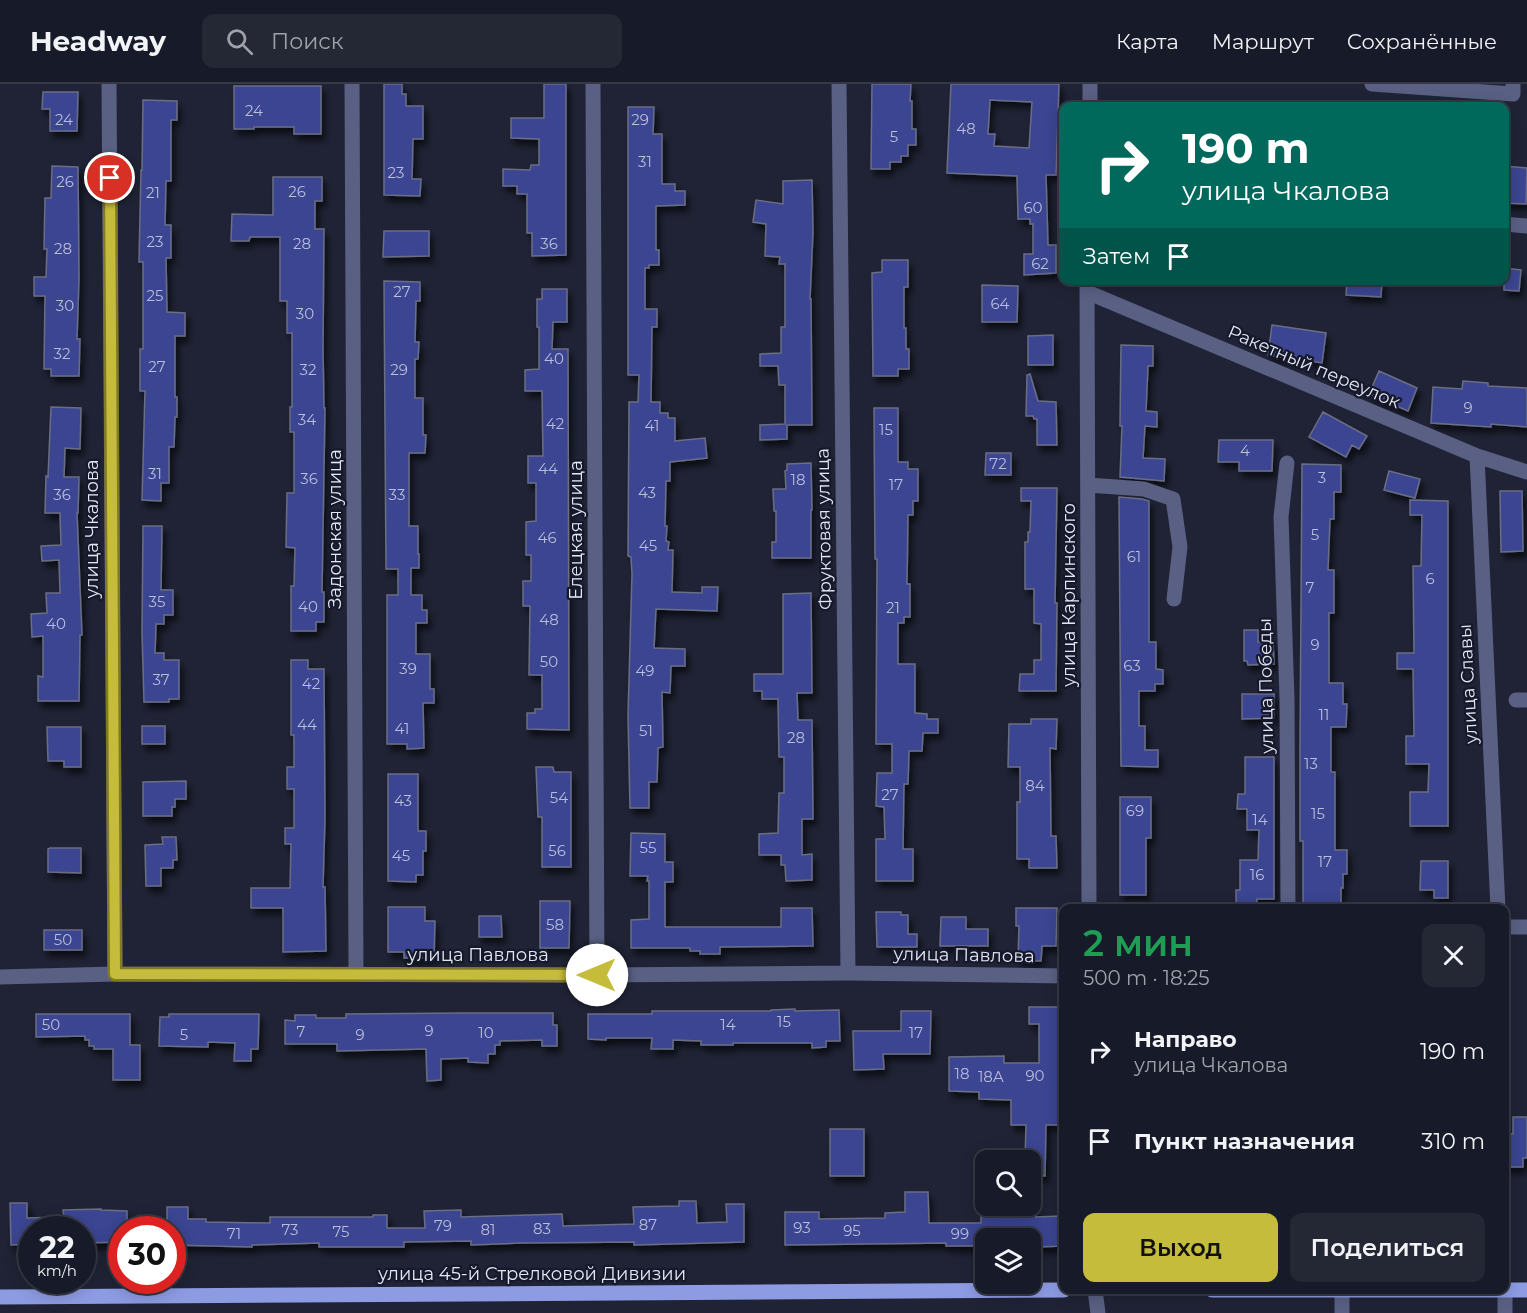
<!DOCTYPE html>
<html lang="ru">
<head>
<meta charset="utf-8">
<style>
  body { margin:0; font-family:Montserrat,sans-serif; background:#242734; color:#f1f3f6; height:100vh; display:flex; flex-direction:column; font-size:22px; white-space:nowrap }
  * { box-sizing:border-box; margin:0 }
  p { font-size:20px; color:#9ea1a8 }
  .icon { flex:none; width:33px; height:33px; fill:none; stroke:currentColor; stroke-width:2; stroke-linecap:round; stroke-linejoin:round }
  .map { position:relative; flex:1; overflow:hidden }
  .drawer { position:absolute; left:1059px; top:820px; width:450px; height:390px; display:flex; flex-direction:column; background:#171a28; border-radius:12px; box-shadow:0 3px 15px #0003,0 0 0 2px #363845 }
  .drawer>* { flex:none }
  .top-card { position:absolute; left:1059px; top:18px; width:450px; height:183px; border-radius:12px; box-shadow:0 3px 15px #0003,0 0 0 2px #363845; background:#00695c; color:#fff; overflow:hidden }
  .buttons { position:absolute; left:975px; top:1066px; display:grid; gap:12px }
  .buttons a { display:grid; place-items:center; width:66px; height:66px; border-radius:12px; background:#171a28; box-shadow:0 3px 15px #0003,0 0 0 2px #363845; font-size:30px }
  .speed { position:absolute; left:18px; top:1132px; display:flex; gap:12px; font-size:30px; font-weight:700; text-align:center }
  .speed>* { display:grid; place-content:center; width:78px; height:78px; border-radius:50%; background:#171a28; box-shadow:0 3px 15px #0003,0 0 0 2px #363845; line-height:1 }
  .speed small { font-size:15px; font-weight:400 }
  .speed .limit { border:9px solid #d22; background:#fff; color:#111 }
  .pin { position:absolute; display:grid; place-items:center; width:51px; height:51px; color:#fff; margin:-26px; border:3px solid #fff; border-radius:50%; box-shadow:0 2px 6px #0007 }
  .me { position:absolute; width:66px; margin:-33px; rotate:270deg; stroke-linejoin:round; filter:drop-shadow(0 0 4px #0008) }
  .turn { display:flex; align-items:center; gap:21px; height:126px; padding:0 24px; font-size:27px }
  .turn .icon { width:78px; height:78px; stroke-width:2.5 }
  .turn b { display:block; font-size:42px; line-height:51px }
  .then { display:flex; align-items:center; height:57px; padding:0 24px; background:#0003; gap:12px; font-size:22px }
  .round { display:grid; place-items:center; flex:none; width:63px; height:63px; border-radius:12px; background:#242734 }
  .head { display:flex; align-items:center; justify-content:space-between; height:102px; padding:0 24px }
  h1 { font-size:36px; font-weight:600; line-height:45px; color:#1e9e55 }
  .cta { display:flex; gap:12px; margin-top:auto; padding:12px 24px }
  .cta a { flex:1; height:69px; border-radius:12px; background:#c6bc3c; color:#111; font-size:24px; font-weight:600; line-height:69px; text-align:center }
  .cta a+a { background:#242734; color:#f1f3f6 }
  ul { padding:0; list-style:none }
  li { display:flex; align-items:center; gap:18px; height:90px; padding:0 24px }
  li div { flex:1 }
  li b { display:block; font-size:22px }
  li em { font-style:normal }
  header { display:flex; align-items:center; gap:36px; box-sizing:border-box; height:84px; padding:0 30px; background:#171a28; border-bottom:2px solid #363845 }
  header strong { font-size:28px }
  nav { display:flex; gap:33px; margin-inline-start:auto; font-size:21px }
  .search { width:420px; height:54px; background:#242734; display:flex; align-items:center; gap:15px; box-sizing:border-box; padding:0 21px; border-radius:12px; color:#9ea1a8; font-size:22px }
  .map>svg:first-child { display:block }
  .building { fill:#3b4591; stroke:#696e84; stroke-width:1.5; fill-rule:evenodd; filter:url(#shadow) }
  .lines { fill:none; stroke-linecap:round; stroke-linejoin:round }
  .minor { stroke:#596083; stroke-width:15 }
  .major { stroke:#8d9be3; stroke-width:15 }
  .route-casing { stroke:#817a27; stroke-width:15 }
  .route { stroke:#c6bc3c; stroke-width:10 }
  .labels { text-anchor:middle; stroke-width:4.5; stroke-linejoin:round; paint-order:stroke }
  .number-label { font-size:15px; fill:#b8bdda }
  .street-label { font-size:18px; fill:#e2e5f2; stroke:#16192b }
</style>
</head>
<body>
<header>
<strong>Headway</strong>
<div class="search"><svg class="icon" aria-label="search" viewBox="0 0 24 24"><circle cx="10" cy="10" r="6"/><path d="M15 15l6 6"/></svg>Поиск</div>
<nav><a>Карта</a><a>Маршрут</a><a>Сохранённые</a></nav>
</header>
<div class="map">
<svg width="1527" height="1229" viewBox="0 0 1527 1229">
  <defs>
    <filter id="shadow"><feDropShadow dx="3.5" dy="6" stdDeviation="3" flood-color="#0009"/></filter>
  </defs>
  <rect width="100%" height="100%" fill="#1f2335"/>
  <path class="building" d="M384,0H402V10H406V22H423V55H413L412,95H421L420,112L384,111Z
    M544,0H566V171L532,172V149H527V110H517V102H503V85L530,86L531,81H539V55L511,54V34H544Z
    M872,0H911L910,17H912V45H916V61H908V72H901V78H890V85H871Z
    M951,0H1059L1056,91H1046L1048,161H1056V189L1024,191V170H1033V140H1030V135H1018L1017,92L947,89ZM990,16L1032,18L1029,64L994,62L995,50H988Z
    M234,2H321V50H294V43H254V45H234Z
    M43,8H78L77,47H50V25H42Z
    M143,16L177,17V36H171V97H166L165,141H171V174H166L167,228L185,229V252H175V313H177V333H175L174,363H169V399H161V417L142,416L145,307H140V265H143V178H139L141,86H142Z
    M628,23H654L653,50H662V100H675V107H685V121L656,122V166H659V181H649V184H645V225H657V243H652L651,318H660V329H668V334H675V357L705,354L707,374L670,378V397H666L665,442H667L666,457L669,458L668,466H673L672,508L702,509V503H718L717,527L656,525L654,564L685,565V582H671L670,609L662,608L663,663L658,664L657,698H649V724H630L628,631L632,490L631,473L628,472L629,318H638L639,291H628Z
    M52,82L78,83L79,194L77,255H80L79,292H51V285H44L45,212H34V193H46L47,165H44L45,114H51Z
    M1504,82L1527,84L1526,120L1504,119Z
    M273,93H322V117H315V145H324L323,265L324,324H325L322,508H324V538H316V547H291V502H294L295,464L286,463L287,409H294V348H290V323H292V249H287V217H280V153H250L249,157H231L232,130L273,131Z
    M812,96L813,148L810,215H811L812,341H787V355L760,356V341L785,340V301H779L778,282H760V270L781,269V243H785V180H779L780,173L765,172L766,140L753,138L756,116L783,120V97Z
    M384,147H429V172L383,173Z
    M882,176H908V203H904V244H906V265H909V285H898V292H873L872,189L882,188Z
    M1504,184L1521,186L1519,207L1504,206Z
    M1347,196H1382L1381,213L1346,211Z
    M384,197L420,198V217H416L415,258H419L418,275H415V314H423V351H426L425,369H409V442H418V470H419V484H411V511H422V526H427V539H416V570H430V605H434V619H423L424,664L407,665V660H387V511H398V485H386Z
    M982,201L1018,202L1017,238H982Z
    M542,205H567V238H553L552,265H568L569,646L527,645V629H535V625H542V591H529L530,522H523V497H531V471H526V438L536,437V399H528V372H543L542,307H525V286L539,285V243H537V215H542Z
    M1272,241L1326,249L1322,279L1268,271Z
    M1053,251V281H1028V252Z
    M1121,261L1153,262V282H1148L1146,327L1157,328V343L1145,342L1143,374L1165,375L1164,397L1120,393L1122,342H1120Z
    M1379,287L1417,304L1408,327L1369,310Z
    M1030,290L1038,317L1056,318L1057,361H1037V335H1034L1033,332H1026L1027,291Z
    M1463,297L1488,299V302L1527,304V343L1491,340V343L1431,339L1433,303L1462,305Z
    M51,323L81,324L80,365L65,364L64,393H79L78,429H77L82,551H80L79,617H38V592L43,593V552L32,553L31,530L47,529L46,509H60L59,476L42,477L41,462L61,461L60,429H45L46,392L48,393Z
    M874,324H898V378H908V385H918V417H913V431H908L907,500H910V533H904V539H898V580H915V629L927,630V635H938V649H923L922,667H909L908,700H904L903,765H913V797H876V755H885L884,723L876,722L877,689H892V660H876L877,475H875Z
    M1323,328L1367,352L1359,365L1352,361L1346,373L1309,353Z
    M1219,356H1273L1272,387H1239V378H1218Z
    M986,369H1011V391H985Z
    M811,379L812,426H811V474H772V458H776V427H774L773,405H786L785,387L787,386V380Z
    M1302,380L1341,381V408H1334V435H1330L1328,486H1334V529H1329V599H1343V620H1347L1346,643H1331V688H1335V766H1347V790H1343V804H1341V825H1303V757H1300V661Z
    M1389,387L1420,395L1415,414L1384,406Z
    M1021,404H1057L1055,519H1057L1056,607H1019L1020,590H1034V576H1041V540L1034,539V505H1025V458H1028V448H1030L1031,417H1021Z
    M1500,407H1522L1523,467L1501,468Z
    M1119,413L1142,415L1149,417V558H1156V585L1163,586V600H1155V607H1139V642H1145V666H1158V683L1121,682Z
    M1410,416L1448,417V742H1410V708H1428L1429,680H1406V652H1414L1413,585H1397V569H1414L1413,482H1421L1422,431H1410Z
    M143,442H162L161,506H173V531H164V540H156L155,569H164V576H179V615H169V618H144L142,548Z
    M811,509L812,609H797L798,636H812L813,735H802V771L812,770V796L786,797L785,781H781V771H759V750L778,749L779,709H784V673H779L778,615H762V607H754V590H783V510Z
    M1244,546H1258V558H1273L1274,580L1248,581L1247,577H1244Z
    M291,576H308V585H324L325,734L323,803H325L326,867L283,868V824H251V804H290L291,760H285V744H294V705H287V683H294V651H291Z
    M1242,610H1274V634L1242,635Z
    M1031,635H1057L1056,665L1050,664L1051,752H1056L1057,784H1029V775H1017V718H1020V683H1008L1009,640H1031Z
    M142,642H165V660H142Z
    M47,643H81V683H64V677H48Z
    M1245,673H1274V815H1257L1256,825H1236V806H1240V776H1258L1259,746H1247V725H1237L1238,710H1245Z
    M536,683H553L554,688H571V783H542V733H538Z
    M388,690H418V747H426V767H423V791H416V798L388,797Z
    M186,697V715H175V723H172V732H143V698Z
    M1120,713H1151V754H1146V811H1120Z
    M631,749L665,750V778H673V798H665V843H781V824H812L813,862L720,863V870H700V867H690V864H631V836L649,835V797H647L648,792H630Z
    M162,753H176L177,776H173V784H161V802H146L145,761L163,760Z
    M50,764H81V789L48,788V765Z
    M1421,777H1448V814H1434V806H1420Z
    M540,817H570L569,864H540Z
    M388,823H425V837H435L434,874H404V868H388Z
    M1016,824H1057L1056,862H1042L1041,877H1018L1019,842H1016Z
    M876,828H901V831H908V850H917V863H877Z
    M479,832H501L502,853H479Z
    M941,833H966V845H988V862H940Z
    M44,846H82V866H44Z
    M1029,923H1060V963H1058L1059,1023H1061V1041H1046L1045,1092L1030,1091V1077H1025L1026,1041H1011V1016L979,1015V1008L949,1007V973L1004,972V979H1039V940H1029Z
    M795,925V927L839,926L840,957H826V963L812,964V959H733V961H701V957L673,956V965H651L652,954H606V956L588,955V930H652V927H771V926Z
    M901,927H931L930,970H883L884,985L854,986L853,947H901Z
    M464,929H553V941H557V962H542V956L500,957V961H495V970H488V979L468,978V974L441,975V996L427,997L426,965L337,967V960H285V936L295,937V931H316V934H346V930Z
    M36,930H130V961H140V996H113V965H94V962H89V956H85V952L36,953Z
    M169,930H259L258,965H251V977H234L235,959L208,958V963L159,962L160,933H169Z
    M1513,1033H1527V1074H1523V1083H1505V1050H1513Z
    M830,1045H864V1092H830Z
    M905,1108H928L929,1139H981V1130L1009,1131V1123H1035L1036,1133L1061,1132V1162L1039,1163V1158H1030V1155H986V1159H974V1162H946V1159L785,1161V1128H819V1135L885,1134V1129L905,1128Z
    M679,1117H696L697,1139L727,1138L726,1120H744V1158L634,1161V1158L521,1159L471,1161V1157L404,1158V1163H319V1159L252,1161V1163L172,1161V1146H167V1123H188V1135H206V1138L270,1139V1133H373V1131H387V1144H425L424,1127L461,1126V1133L562,1130L563,1142L634,1140L633,1123L679,1122Z
    M10,1119H27V1134L64,1133L63,1126L101,1125V1126L127,1127V1146H122V1158L82,1159V1146H32V1160L11,1161Z"/>
  <g class="lines">
    <path class="minor" d="M109,0L115,890
      M352,0L356,890
      M593,0L597,891
      M839,0L848,889
      M1372,0L1513,10V0
      M1090,22V0
      M1504,140L1527,142
      M1087,196L1089,825
      M1087,208L1477,372L1527,388
      M1477,372L1498,825
      M1287,379L1281,433L1287,615L1288,825
      M1088,401L1144,405L1173,415L1180,463L1174,515
      M1516,616H1527
      M1504,843H1527
      M0,893L115,890L597,891L848,889L1064,892
      M1095,1206L1098,1229
      M1505,1206V1229
      M1342,1207V1229"/>
    <path class="major" d="M1212,1206H1527
      M0,1213L1064,1206"/>
  </g>
  <g class="lines">
    <defs>
      <path id="route" d="M110,94L115,890L597,891"/>
    </defs>
    <use href="#route" class="route-casing"/>
    <use href="#route" class="route"/>
  </g>
  <g class="labels">
    <g class="number-label">
      <text x="254" y="32">24</text>
      <text x="64" y="41">24</text>
      <text x="640" y="41">29</text>
      <text x="966" y="50">48</text>
      <text x="894" y="58">5</text>
      <text x="645" y="83">31</text>
      <text x="396" y="94">23</text>
      <text x="65" y="103">26</text>
      <text x="297" y="113">26</text>
      <text x="153" y="114">21</text>
      <text x="1033" y="129">60</text>
      <text x="155" y="163">23</text>
      <text x="302" y="165">28</text>
      <text x="549" y="165">36</text>
      <text x="63" y="170">28</text>
      <text x="1040" y="185">62</text>
      <text x="402" y="213">27</text>
      <text x="155" y="217">25</text>
      <text x="1000" y="225">64</text>
      <text x="65" y="227">30</text>
      <text x="305" y="235">30</text>
      <text x="62" y="275">32</text>
      <text x="554" y="280">40</text>
      <text x="157" y="288">27</text>
      <text x="308" y="291">32</text>
      <text x="399" y="291">29</text>
      <text x="1468" y="329">9</text>
      <text x="307" y="341">34</text>
      <text x="555" y="345">42</text>
      <text x="652" y="347">41</text>
      <text x="886" y="351">15</text>
      <text x="1245" y="372">4</text>
      <text x="998" y="385">72</text>
      <text x="548" y="390">44</text>
      <text x="155" y="395">31</text>
      <text x="1322" y="399">3</text>
      <text x="309" y="400">36</text>
      <text x="798" y="401">18</text>
      <text x="896" y="406">17</text>
      <text x="647" y="414">43</text>
      <text x="62" y="416">36</text>
      <text x="397" y="416">33</text>
      <text x="1315" y="456">5</text>
      <text x="547" y="459">46</text>
      <text x="648" y="467">45</text>
      <text x="1134" y="478">61</text>
      <text x="1430" y="500">6</text>
      <text x="1310" y="509">7</text>
      <text x="157" y="523">35</text>
      <text x="308" y="528">40</text>
      <text x="893" y="529">21</text>
      <text x="549" y="541">48</text>
      <text x="56" y="545">40</text>
      <text x="1315" y="566">9</text>
      <text x="549" y="583">50</text>
      <text x="1132" y="587">63</text>
      <text x="408" y="590">39</text>
      <text x="645" y="592">49</text>
      <text x="161" y="601">37</text>
      <text x="311" y="605">42</text>
      <text x="1324" y="636">11</text>
      <text x="307" y="646">44</text>
      <text x="402" y="650">41</text>
      <text x="646" y="652">51</text>
      <text x="796" y="659">28</text>
      <text x="1311" y="685">13</text>
      <text x="1035" y="707">84</text>
      <text x="890" y="716">27</text>
      <text x="559" y="719">54</text>
      <text x="403" y="722">43</text>
      <text x="1135" y="732">69</text>
      <text x="1318" y="735">15</text>
      <text x="1260" y="741">14</text>
      <text x="648" y="769">55</text>
      <text x="557" y="772">56</text>
      <text x="401" y="777">45</text>
      <text x="1325" y="783">17</text>
      <text x="1257" y="796">16</text>
      <text x="555" y="846">58</text>
      <text x="63" y="861">50</text>
      <text x="784" y="943">15</text>
      <text x="51" y="946">50</text>
      <text x="728" y="946">14</text>
      <text x="429" y="952">9</text>
      <text x="301" y="953">7</text>
      <text x="486" y="954">10</text>
      <text x="916" y="954">17</text>
      <text x="184" y="956">5</text>
      <text x="360" y="956">9</text>
      <text x="962" y="995">18</text>
      <text x="1035" y="997">90</text>
      <text x="991" y="998">18А</text>
      <text x="648" y="1146">87</text>
      <text x="443" y="1147">79</text>
      <text x="802" y="1149">93</text>
      <text x="542" y="1150">83</text>
      <text x="290" y="1151">73</text>
      <text x="488" y="1151">81</text>
      <text x="852" y="1152">95</text>
      <text x="341" y="1153">75</text>
      <text x="234" y="1155">71</text>
      <text x="960" y="1155">99</text>
    </g>
    <g class="street-label">
      <text transform="translate(1314 283) rotate(23)" y="6">Ракетный переулок</text>
      <text transform="translate(92 445) rotate(-90)" y="6">улица Чкалова</text>
      <text transform="translate(335 445) rotate(-90)" y="6">Задонская улица</text>
      <text transform="translate(824 445) rotate(-91)" y="6">Фруктовая улица</text>
      <text transform="translate(576 446) rotate(-90)" y="6">Елецкая улица</text>
      <text transform="translate(1069 511) rotate(-90)" y="6">улица Карпинского</text>
      <text transform="translate(1468 600) rotate(-93)" y="6">улица Славы</text>
      <text transform="translate(1266 602) rotate(-91)" y="6">улица Победы</text>
      <text x="478" y="877">улица Павлова</text>
      <text transform="translate(964 871) rotate(1)" y="6">улица Павлова</text>
      <text x="532" y="1196">улица 45-й Стрелковой Дивизии</text>
    </g>
  </g>
</svg>
<div class="buttons">
<a><svg class="icon" aria-label="search" viewBox="0 0 24 24"><circle cx="10" cy="10" r="6"/><path d="M15 15l6 6"/></svg></a>
<a><svg class="icon" aria-label="layers" viewBox="0 0 24 24"><path d="M12 4l9 5-9 5-9-5zM3 14l9 5 9-5"/></svg></a>
</div>
<div class="speed"><div>22<small>km/h</small></div><div class="limit">30</div></div>
<div class="pin" style="left:110px;top:94px;background:#d93025"><svg class="icon" aria-label="arrive" viewBox="0 0 24 24"><path d="M6 21V4h12l-3 4 3 4H6"/></svg></div>
<svg class="me" style="left:597px;top:891px" viewBox="-20 -20 40 40"><circle r="19" fill="#fff"/><path d="M0-13L10 11 0 6-10 11z" fill="#c6bc3c"/></svg>
<div class="top-card">
<div class="turn"><svg class="icon" aria-label="right" viewBox="0 0 24 24"><path d="M7 20v-9h11M14 6l5 5-5 5"/></svg><div><b>190 m</b>улица Чкалова</div></div>
<div class="then">Затем<svg class="icon" aria-label="arrive" viewBox="0 0 24 24"><path d="M6 21V4h12l-3 4 3 4H6"/></svg></div>
</div>
<section class="drawer">
<div class="head"><div><h1>2 мин</h1><p>500 m · 18:25</p></div><a class="round"><svg class="icon" aria-label="close" viewBox="0 0 24 24"><path d="M6 6l12 12M18 6L6 18"/></svg></a></div>
<ul>
<li><svg class="icon" aria-label="right" viewBox="0 0 24 24"><path d="M7 20v-9h11M14 6l5 5-5 5"/></svg><div><b>Направо</b><p>улица Чкалова</p></div><em>190 m</em></li>
<li><svg class="icon" aria-label="arrive" viewBox="0 0 24 24"><path d="M6 21V4h12l-3 4 3 4H6"/></svg><div><b>Пункт назначения</b></div><em>310 m</em></li>
</ul>
<div class="cta"><a>Выход</a><a>Поделиться</a></div>
</section>
</div>
</body>
</html>
